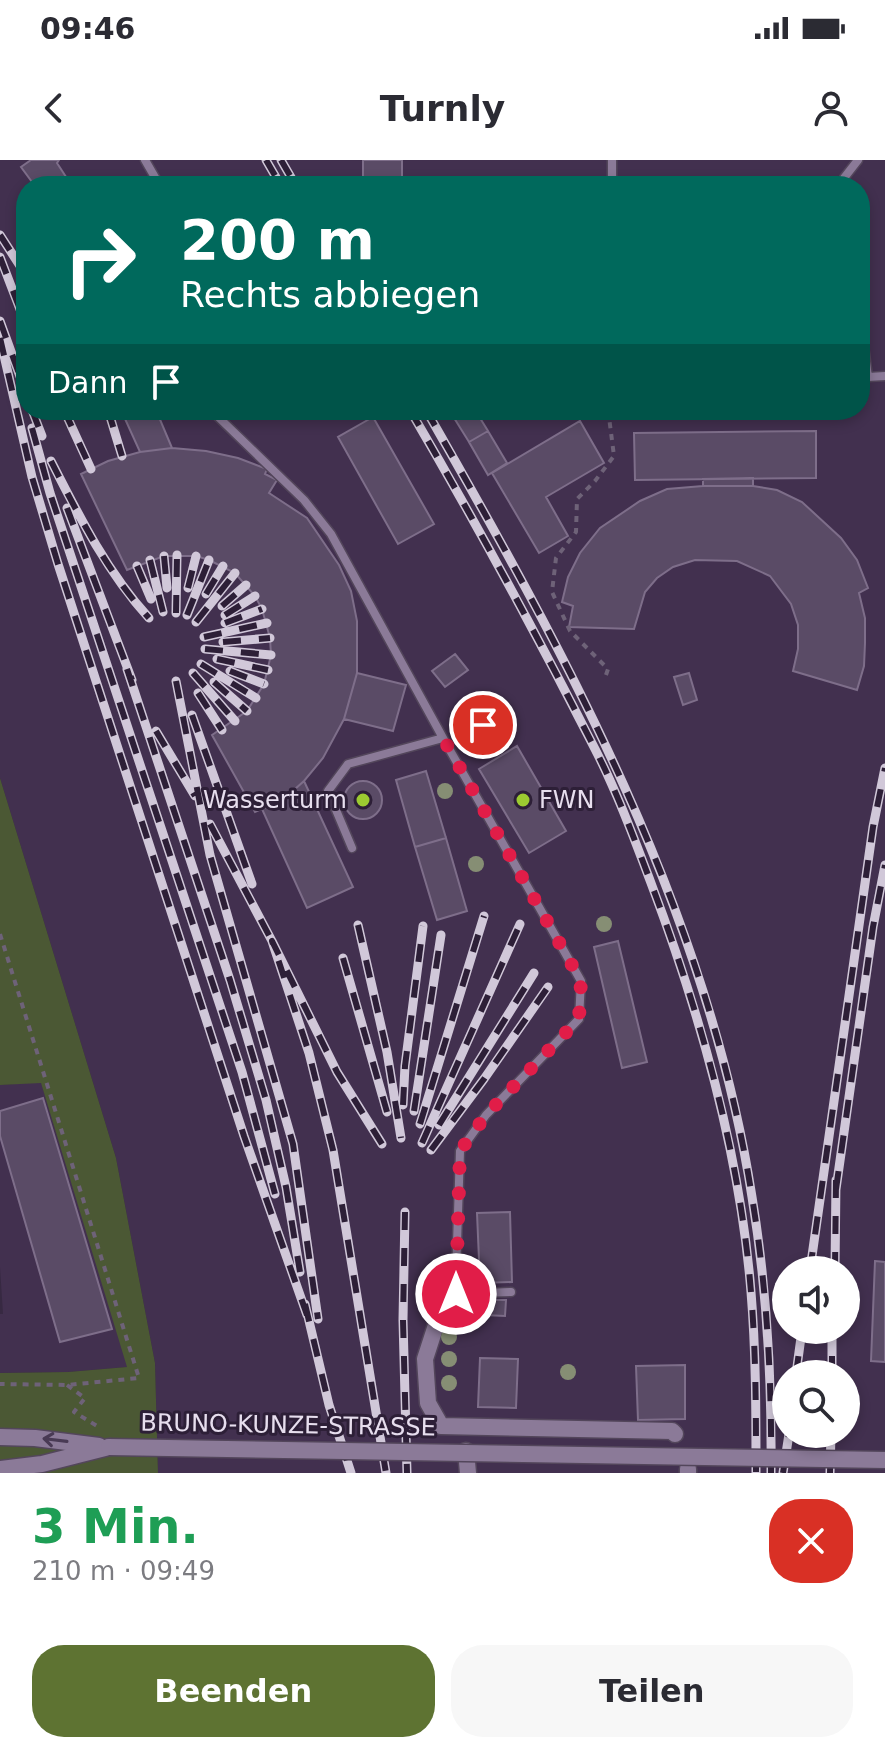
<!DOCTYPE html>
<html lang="de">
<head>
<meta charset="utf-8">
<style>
  body { margin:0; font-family:"DejaVu Sans",sans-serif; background:#f7f7f7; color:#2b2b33; height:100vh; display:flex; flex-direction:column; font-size:30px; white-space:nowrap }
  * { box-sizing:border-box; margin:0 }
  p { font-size:26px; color:#7c7c81 }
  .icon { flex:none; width:44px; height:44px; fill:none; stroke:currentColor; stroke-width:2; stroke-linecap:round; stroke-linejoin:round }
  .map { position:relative; height:1313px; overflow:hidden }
  .side { display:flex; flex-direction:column; background:#fff; flex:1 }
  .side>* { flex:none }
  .banner { position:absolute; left:16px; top:16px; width:854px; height:244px; border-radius:32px; box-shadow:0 4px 12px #0003; background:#00695c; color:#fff; overflow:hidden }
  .controls { position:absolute; left:772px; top:1096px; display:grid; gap:16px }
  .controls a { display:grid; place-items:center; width:88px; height:88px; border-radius:50%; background:#fff; box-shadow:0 4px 12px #0003; font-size:40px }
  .pin { position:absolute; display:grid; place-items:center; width:68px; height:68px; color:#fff; margin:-34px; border:4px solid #fff; border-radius:50%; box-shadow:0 2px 8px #0007 }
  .me { position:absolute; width:88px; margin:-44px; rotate:0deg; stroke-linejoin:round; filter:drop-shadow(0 0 6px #0008) }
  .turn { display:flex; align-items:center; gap:28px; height:168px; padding:0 32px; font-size:36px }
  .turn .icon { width:104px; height:104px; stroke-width:2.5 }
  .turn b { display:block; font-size:56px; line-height:68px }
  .then { display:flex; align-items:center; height:76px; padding:0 32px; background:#0003; gap:16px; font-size:30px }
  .round { display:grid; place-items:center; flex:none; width:84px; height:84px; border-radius:32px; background:#f7f7f7 }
  .head { display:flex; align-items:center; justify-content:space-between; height:136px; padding:0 32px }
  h1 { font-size:48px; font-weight:700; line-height:60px; color:#1e9e55 }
  .primary-button { display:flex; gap:16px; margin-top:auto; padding:16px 32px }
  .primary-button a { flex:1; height:92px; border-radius:32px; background:#5e7332; color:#fff; font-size:32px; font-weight:700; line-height:92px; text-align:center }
  .primary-button a+a { background:#f7f7f7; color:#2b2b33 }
  .status { display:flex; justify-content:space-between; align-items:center; height:56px; padding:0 40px; background:#fff; direction:ltr }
  .status svg { height:22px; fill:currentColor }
  header { display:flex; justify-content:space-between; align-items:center; height:104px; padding:0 32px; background:#fff; font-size:36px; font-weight:700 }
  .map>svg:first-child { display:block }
  .built { fill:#42304f; fill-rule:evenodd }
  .green { fill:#4b5834 }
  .building { fill:#5a4b66; stroke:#7e6e8a; stroke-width:2 }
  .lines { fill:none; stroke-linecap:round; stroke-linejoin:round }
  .service-casing { stroke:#53465b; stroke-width:11 }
  .minor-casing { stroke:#53465b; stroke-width:19 }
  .path { stroke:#6e6278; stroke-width:4; stroke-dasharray:6 6; stroke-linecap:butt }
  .service { stroke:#8b7a98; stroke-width:8 }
  .minor { stroke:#8b7a98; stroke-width:16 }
  .rail-casing { stroke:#d1c8d9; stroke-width:9 }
  .rail { stroke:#2d1f37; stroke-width:6; stroke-dasharray:18; stroke-linecap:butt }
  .minor-bridge-casing { stroke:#53465b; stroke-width:19; stroke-linecap:butt }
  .minor-bridge { stroke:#8b7a98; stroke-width:16 }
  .tree { fill:#868e74 }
  .oneway { stroke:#493a54 }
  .route { stroke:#e11d48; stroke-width:14; stroke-dasharray:0 25.2 }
  .poi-dot { fill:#9cca31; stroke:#2d1f37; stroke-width:3 }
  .labels { text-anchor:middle; stroke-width:6; stroke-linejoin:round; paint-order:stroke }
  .poi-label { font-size:24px; fill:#e7deee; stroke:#2d1f37; text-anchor:end }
  .street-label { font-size:24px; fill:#e7deee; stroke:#2d1f37 }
</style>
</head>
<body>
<div class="status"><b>09:46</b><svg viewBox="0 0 49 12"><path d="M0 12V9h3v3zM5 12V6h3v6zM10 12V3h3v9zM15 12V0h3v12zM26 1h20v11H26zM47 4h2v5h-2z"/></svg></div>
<header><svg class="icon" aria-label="back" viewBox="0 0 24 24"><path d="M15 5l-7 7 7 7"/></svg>Turnly<svg class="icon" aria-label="person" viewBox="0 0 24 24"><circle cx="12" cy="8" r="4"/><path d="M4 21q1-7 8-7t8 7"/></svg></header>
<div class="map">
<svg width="885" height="1313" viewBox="0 0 885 1313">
  <rect width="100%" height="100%" fill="#372942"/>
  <path class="built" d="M0,0H885V1313H158L155,1203L116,998L0,618ZM26,26H860V250H26ZM786,1110H846V1170H786ZM786,1214H846V1274H786Z
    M41,922L128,1207L68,1212L0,1213V1154H3L0,1107V925Z"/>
  <path class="green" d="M0,618L116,998L155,1203L158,1313H0V1213L68,1212L127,1207L41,923L0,925Z"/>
  <path class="building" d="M31,0H59L57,3L70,23L66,26H35L21,7Z
    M363,0H402V26H363Z
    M121,250H156L172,288L140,292Z
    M456,250H475L488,271L469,282L451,253Z
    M373,257L434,364L398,384L338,277Z
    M580,261L604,303L546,337L568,376L539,393L492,313Z
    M488,271L507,303L488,315L469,282Z
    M816,271V318L635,320L634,273Z
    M172,288L206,291L238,298L267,309L265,314L277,320L269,333L307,358L339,405L351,431L357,461V513L344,559L323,598L304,621L284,639L255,652L212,575L247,551L264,524L271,495L270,478L262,449L255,436L235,413L209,400L196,396H164L127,410L81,314L108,301L140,292Z
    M753,318V326H703V319Z
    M703,326H753L777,330L802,342L841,378L857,400L868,428L859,433L865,458V483L864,506L857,530L793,511L798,489V465L791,444L770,416L737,401L695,400L673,407L657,418L645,432L634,469L569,467L573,446L562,442L568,417L580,393L600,368L640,341L667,329Z
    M455,494L468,510L445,527L432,511Z
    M357,513L406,525L393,571L344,559Z
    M689,513L697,540L683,545L674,517Z
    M517,586L566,671L529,693L479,609Z
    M426,611L446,678L415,687L396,620Z
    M304,621L353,727L307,748L262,649L284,639Z
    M344 640a19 19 0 1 1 38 0a19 19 0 1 1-38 0Z
    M446,678L467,751L437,760L415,687Z
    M618,781L647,902L622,908L594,787Z
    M43,938L112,1169L60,1182L0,976V951Z
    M510,1052L512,1122L480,1123L477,1053Z
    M875,1101L885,1102V1202L871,1201Z
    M484,1140H506L505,1156L484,1155Z
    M480,1198L518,1199L516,1248L478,1247Z
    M685,1205V1259L638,1260L636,1206Z"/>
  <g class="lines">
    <defs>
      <path id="service" d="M145,0L160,26
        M612,26V0
        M844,26V18L858,0
        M860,156L868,217L885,216
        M211,250L304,340L331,374L443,578
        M352,688L328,631L348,604L443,578L581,821L579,859L486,955L460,991L456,1115
        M456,1134L511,1132"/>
      <path id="minor" d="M456,1116V1134L437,1162L425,1199L428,1243L441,1266L672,1271L675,1274
        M0,1277L35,1278L99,1286
        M466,1291L468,1313
        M0,1309L42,1304L109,1287
        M688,1309V1313"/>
    </defs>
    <use href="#service" class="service-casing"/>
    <use href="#minor" class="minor-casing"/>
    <path class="path" d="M860,244L866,241L867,231
      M814,250C825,257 837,256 848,250
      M606,515L608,509L570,471L552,432L556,398L576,372L577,339L595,321L614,296L609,257L624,250
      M457,573L483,565
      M0,774L139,1218L67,1225L0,1224
      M67,1225L85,1238L74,1252L97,1266"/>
    <use href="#service" class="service"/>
    <use href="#minor" class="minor"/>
    <defs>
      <path id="rail" d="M266,0L281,26
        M281,0L296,26
        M0,75L26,115
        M0,97L26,165
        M0,161L26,233
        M0,178L32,317L58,404L244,976L307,1155
        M32,250L42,276
        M64,250L91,309
        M108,250L122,296
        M410,250C475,361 537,475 595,589C617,632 634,678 651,723C700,853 740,993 751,1132C756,1192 756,1253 756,1313
        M426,250C567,496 708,752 752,1037C767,1128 772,1220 771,1313
        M32,268L50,333L242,912L275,1034
        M51,301C79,356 107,412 149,458
        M67,348L132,520
        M164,396L167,428
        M150,400L163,452
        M137,406L151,439
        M188,428L196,396
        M206,434L223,406
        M222,446L246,425
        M176,453L177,395
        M187,455L209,400
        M225,455L255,436
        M196,462L235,413
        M225,463L262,449
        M204,477L267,463
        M223,482L270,478
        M205,489L271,495
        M217,499L268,510
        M201,504L256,538
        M127,509L230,820L266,940L286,1027L300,1112
        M230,511L264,524
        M193,513L235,561
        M176,521L210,695L293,984L318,1159
        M214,522L247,551
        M198,533L222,570
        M192,555L252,724
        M156,571L195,636
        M210,664L272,781
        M358,765L387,892L401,978
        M343,798L387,952
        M403,945L405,906L423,766
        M414,951L441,775
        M420,964L484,756
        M439,965L534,813
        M422,983L520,764
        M382,984L337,912L272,781L309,893L333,990L386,1313
        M431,990L484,919L548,827
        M836,1029L873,767L885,705
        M405,1052L403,1160L407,1313
        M810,1110L873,667L885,608
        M835,1110L836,1020
        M305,1144L329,1245L351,1313
        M796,1214L802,1170
        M832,1214V1170
        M783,1313L789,1274
        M830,1313L831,1274"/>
    </defs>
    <use href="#rail" class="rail-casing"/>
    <use href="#rail" class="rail"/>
    <defs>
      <path id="minor-bridge" d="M109,1287L885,1300"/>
    </defs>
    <use href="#minor-bridge" class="minor-bridge-casing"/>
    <use href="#minor-bridge" class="minor-bridge"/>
  </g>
  <g class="tree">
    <circle cx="445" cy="631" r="8"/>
    <circle cx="476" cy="704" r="8"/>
    <circle cx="604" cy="764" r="8"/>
    <circle cx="449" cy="1177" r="8"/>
    <circle cx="449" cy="1199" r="8"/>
    <circle cx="568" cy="1212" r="8"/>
    <circle cx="449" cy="1223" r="8"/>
  </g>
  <defs><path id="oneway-shaft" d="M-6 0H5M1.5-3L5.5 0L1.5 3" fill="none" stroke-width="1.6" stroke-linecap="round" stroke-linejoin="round" transform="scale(2)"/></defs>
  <use class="oneway" href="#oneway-shaft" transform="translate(55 1280) rotate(-173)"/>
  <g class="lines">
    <path class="route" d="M456,1134L460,991L486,955L579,859L581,821L443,578L483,565"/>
  </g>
  <g class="poi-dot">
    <circle cx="363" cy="640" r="8"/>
    <circle cx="523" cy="640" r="8"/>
  </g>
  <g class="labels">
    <g class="poi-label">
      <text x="347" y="648">Wasserturm</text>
      <text x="539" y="648" text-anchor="start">FWN</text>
    </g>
    <g class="street-label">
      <text transform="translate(288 1265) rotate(1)" y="8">BRUNO-KUNZE-STRASSE</text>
    </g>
  </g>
</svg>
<div class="controls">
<a><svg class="icon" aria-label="sound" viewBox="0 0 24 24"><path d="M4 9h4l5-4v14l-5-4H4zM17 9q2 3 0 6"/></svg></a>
<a><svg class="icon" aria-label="search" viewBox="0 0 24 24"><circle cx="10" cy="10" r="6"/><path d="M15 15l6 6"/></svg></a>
</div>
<div class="pin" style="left:483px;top:565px;background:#d93025"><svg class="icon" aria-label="arrive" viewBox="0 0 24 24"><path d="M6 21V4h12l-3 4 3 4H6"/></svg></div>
<svg class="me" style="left:456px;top:1134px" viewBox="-20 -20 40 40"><circle r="17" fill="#e11d48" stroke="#fff" stroke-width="3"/><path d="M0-11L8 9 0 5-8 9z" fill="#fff"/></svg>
<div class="banner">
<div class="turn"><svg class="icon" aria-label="right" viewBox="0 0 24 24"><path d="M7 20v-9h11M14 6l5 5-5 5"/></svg><div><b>200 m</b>Rechts abbiegen</div></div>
<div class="then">Dann<svg class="icon" aria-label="arrive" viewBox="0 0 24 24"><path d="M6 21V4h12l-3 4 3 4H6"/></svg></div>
</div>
</div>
<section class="side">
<div class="head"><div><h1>3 Min.</h1><p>210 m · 09:49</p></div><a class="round" style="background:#d93025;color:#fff"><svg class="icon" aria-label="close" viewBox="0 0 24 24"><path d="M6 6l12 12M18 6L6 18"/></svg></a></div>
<div class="primary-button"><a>Beenden</a><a>Teilen</a></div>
</section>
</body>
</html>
